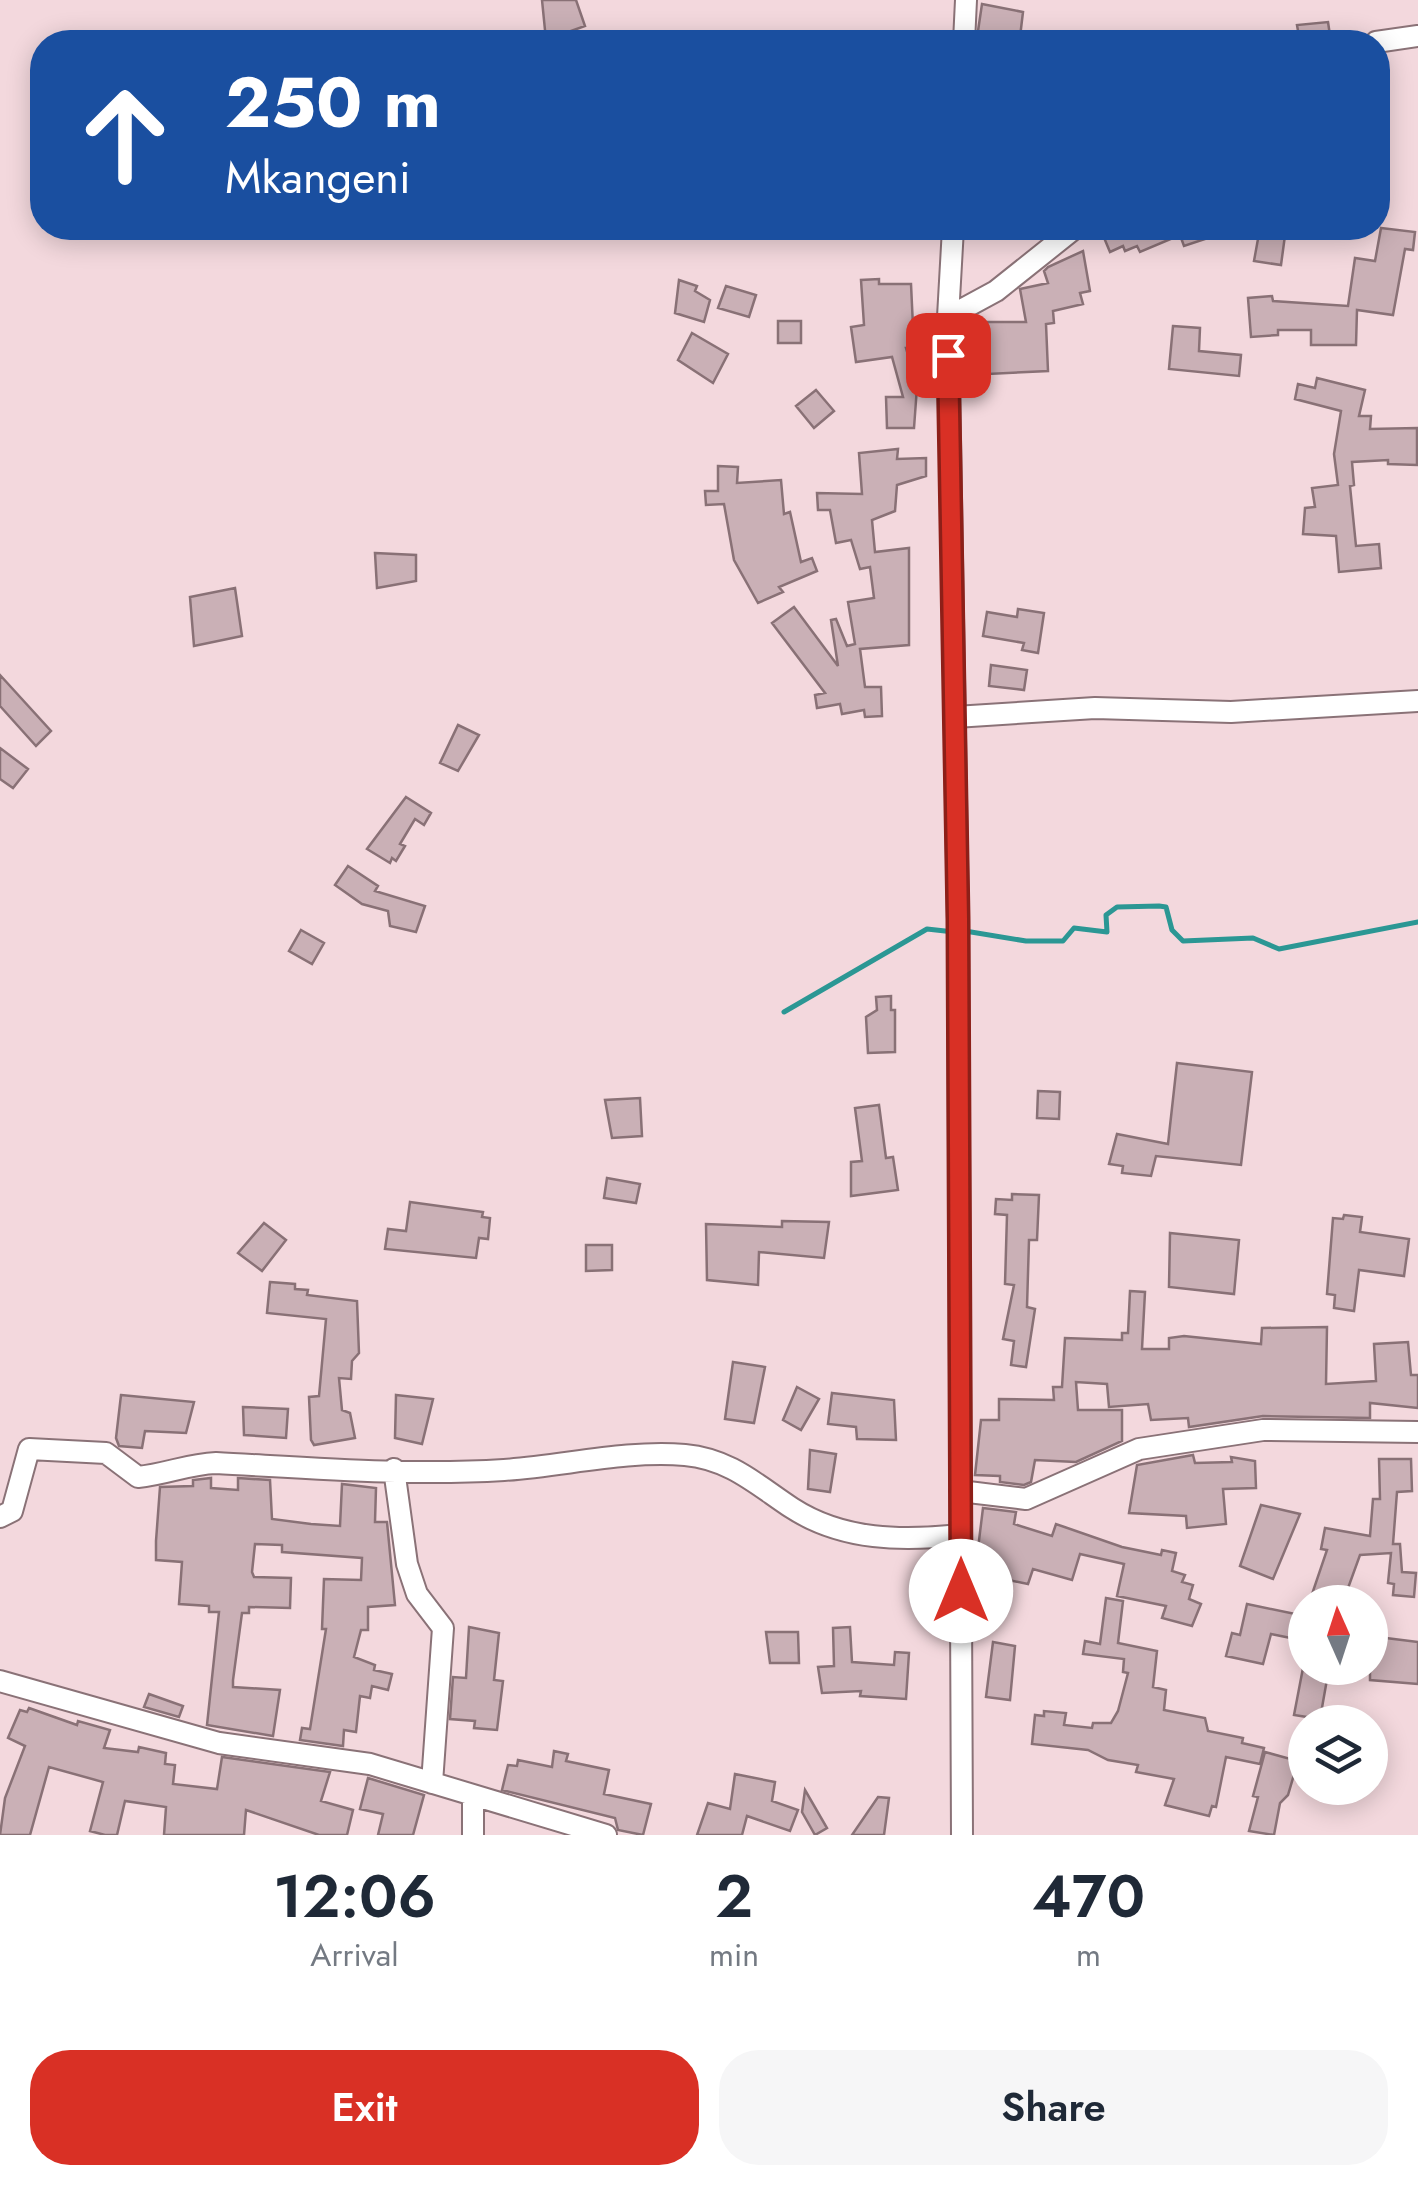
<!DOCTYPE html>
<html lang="en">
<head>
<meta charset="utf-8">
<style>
  body { margin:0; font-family:Jost,sans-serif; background:#f6f6f7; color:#1f2937; height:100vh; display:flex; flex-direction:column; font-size:38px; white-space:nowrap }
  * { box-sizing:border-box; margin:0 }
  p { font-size:32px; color:#747a83 }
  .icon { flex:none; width:55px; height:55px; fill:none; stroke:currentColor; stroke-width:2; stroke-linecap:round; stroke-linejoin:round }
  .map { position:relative; height:1835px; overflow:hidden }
  .sheet { display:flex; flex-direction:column; background:#fff; flex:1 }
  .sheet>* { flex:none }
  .hud { position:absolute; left:30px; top:30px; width:1360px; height:210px; border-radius:40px; box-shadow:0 5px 25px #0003; background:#1a4fa0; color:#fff; overflow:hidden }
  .needle { width:65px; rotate:357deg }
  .fabs { position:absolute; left:1288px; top:1585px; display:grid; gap:20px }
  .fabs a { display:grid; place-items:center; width:100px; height:100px; border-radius:50%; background:#fff; box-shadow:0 5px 25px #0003; font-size:50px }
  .pin { position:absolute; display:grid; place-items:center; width:85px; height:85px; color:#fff; margin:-42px; border-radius:20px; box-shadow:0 5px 15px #0006 }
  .me { position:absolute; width:110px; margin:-55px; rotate:0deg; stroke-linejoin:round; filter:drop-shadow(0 0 8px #0008) }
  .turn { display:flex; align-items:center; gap:35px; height:210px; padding:0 30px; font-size:45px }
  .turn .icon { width:130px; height:130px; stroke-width:2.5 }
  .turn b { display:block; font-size:70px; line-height:85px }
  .eta { display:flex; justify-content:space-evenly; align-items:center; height:170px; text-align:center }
  .eta b { font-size:60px; font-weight:600; line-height:70px }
  .action { display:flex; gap:20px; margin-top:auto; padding:20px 30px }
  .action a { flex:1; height:115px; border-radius:40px; background:#d93025; color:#fff; font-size:40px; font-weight:600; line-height:115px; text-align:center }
  .action a+a { background:#f6f6f7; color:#1f2937 }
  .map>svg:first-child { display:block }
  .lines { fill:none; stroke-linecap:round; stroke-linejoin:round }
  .stream { stroke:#2b9794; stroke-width:5 }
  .building { fill:#cab0b6; stroke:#897176; stroke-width:2.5 }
  .minor-casing { stroke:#8a7277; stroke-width:24 }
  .minor { stroke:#fff; stroke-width:20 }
  .route-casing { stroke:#8d1f18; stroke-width:25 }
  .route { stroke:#d93025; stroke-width:18 }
</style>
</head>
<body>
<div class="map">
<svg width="1418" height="1835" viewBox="0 0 1418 1835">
  <rect width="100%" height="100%" fill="#f3d8dd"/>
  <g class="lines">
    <path class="stream" d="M965,931L1026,941H1063L1074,928L1107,932L1106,915L1117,907L1159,906L1166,907L1172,930L1183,941L1253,938L1279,949L1418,922
      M784,1012L927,929L954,932"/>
  </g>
  <path class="building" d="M542,0H576L585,26L546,40Z
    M982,4L1023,12L1020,37L978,31Z
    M1328,22L1331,42H1300L1297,25Z
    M1100,228H1232V230L1184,246L1180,235L1140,252L1137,246L1125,251L1123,246L1110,252Z
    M1260,228H1286L1281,265L1254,261Z
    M1381,228L1415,232L1413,250L1405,249L1393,315L1357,310L1356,345H1311V330H1278V335L1251,337L1248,298L1272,296L1273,301L1348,306L1355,258L1375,261Z
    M1083,251L1090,291L1080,293L1083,304L1053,311L1054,323L1046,324L1048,371L988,374L987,322H1026L1020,289L1048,283L1044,271L1048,267Z
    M879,279V284H911L914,348H906L917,387L914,428H887L886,397H903L892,357L856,362L851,327L864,325L861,280Z
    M679,280L697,286L695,291L710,300L704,322L675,313Z
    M726,286L756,295L749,317L718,308Z
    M778,321H801V343H778Z
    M1173,326L1200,328L1199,351L1241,355L1239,376L1169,369Z
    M692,333L728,354L713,383L678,360Z
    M1317,378L1365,390L1359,416H1371L1370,429L1417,428V465L1388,464V460L1352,462L1354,485L1350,486L1356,546L1379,544L1381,568L1339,572L1336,536L1303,534L1305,508L1315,507L1312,488L1338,485L1334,454L1341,411L1295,399L1298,384L1315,388Z
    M816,390L834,411L814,428L796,406Z
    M898,449L897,459L926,458V476L897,485L895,511L872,520L875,552L909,548V645L860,649L865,687H881L882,716L865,717L864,710L842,714L840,704L817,708L815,695L825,693L772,623L794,607L838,666L831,620L836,619L847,646L855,644L848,602L874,598L870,567L860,569L851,540L836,543L830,510H818L817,493L862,494L859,453Z
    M718,466L738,467L737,483L781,480L784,514L790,512L801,562L812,558L817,571L779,587L783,592L758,603L734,560L724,504L706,505L705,491H718Z
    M375,553L416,555V581L377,588Z
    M235,588L242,636L194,646L190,597Z
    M1018,609L1044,613L1038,653L1022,650L1024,643L983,636L987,612L1017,617Z
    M991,665L1027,670L1024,690L989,686Z
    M0,675L51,731L36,746L0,706Z
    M458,725L479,735L458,771L440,763Z
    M0,748L28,769L13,788L0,779Z
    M406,797L431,813L424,825L415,819L400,844L405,846L396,861L392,858L390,863L367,849Z
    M348,866L378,886L375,891L425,906L416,932L390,926L388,911L362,904L335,885Z
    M301,930L324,943L312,964L289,951Z
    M891,996V1010H895V1052L868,1053L866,1017L877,1010L876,997Z
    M1177,1063L1252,1072L1241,1165L1156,1156L1151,1176L1122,1173L1123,1166L1109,1164L1117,1134L1168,1144Z
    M1038,1091L1060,1092L1059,1119L1037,1118Z
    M640,1098L642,1136L612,1138L605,1100Z
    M879,1105L886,1158L893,1157L898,1190L851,1196V1162L862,1161L855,1108Z
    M607,1178L640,1184L636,1203L604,1198Z
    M1012,1194L1039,1195L1037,1240H1029L1027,1307L1035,1309L1026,1367L1011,1365L1014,1341L1003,1339L1014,1285L1005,1284L1007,1215L995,1214L996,1199L1012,1200Z
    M410,1202L483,1212L482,1217L490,1218L488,1239L479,1238L476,1258L385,1249L388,1229L406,1231Z
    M1344,1215L1362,1217L1360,1232L1409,1239L1404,1276L1359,1270L1354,1311L1334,1308L1335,1295L1327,1294L1333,1218L1343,1219Z
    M782,1221L829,1222L824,1258L759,1252L758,1285L707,1280L706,1224L782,1227Z
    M264,1223L286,1240L262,1271L238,1253Z
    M1170,1233L1239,1240L1234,1294L1169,1287Z
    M586,1245H612V1270L586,1271Z
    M270,1282L295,1284V1289L308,1290L307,1295L357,1301L359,1353L352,1361L351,1379L339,1378L342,1410L350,1413L355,1438L314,1445L311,1440L309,1397L319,1396L326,1319L267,1313Z
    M1130,1291L1145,1292L1142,1349H1169V1338L1184,1336L1261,1344L1262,1328L1327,1327L1326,1384L1376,1381L1374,1344L1408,1342L1411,1375H1418V1408L1370,1403V1418L1263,1416L1189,1427L1188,1418L1151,1420L1148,1404L1109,1407L1107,1384L1076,1382L1078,1410H1122V1441L1076,1462L1035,1460L1031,1482L1024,1485L1000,1482V1476L975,1475L981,1420H999V1399L1054,1400L1053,1387H1062L1065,1338L1122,1340V1333H1128Z
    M733,1362L765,1367L754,1423L725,1419Z
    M797,1387L819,1399L801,1430L783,1420Z
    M832,1393L894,1400L896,1440L857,1439L856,1427L828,1424Z
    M121,1395L194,1402L186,1433L145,1431L142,1448L119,1446L116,1438Z
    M396,1395L433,1399L422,1444L395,1438Z
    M243,1407L288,1409L286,1438L244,1435Z
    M810,1450L836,1454L830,1492L808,1489Z
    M1193,1455L1195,1463L1232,1462L1231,1457L1255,1461L1256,1488L1223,1489L1226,1524L1187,1528L1186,1516L1129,1513L1137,1465Z
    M1379,1459H1411L1412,1491L1397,1492L1393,1544H1400L1402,1572L1416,1573L1414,1597L1393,1595L1394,1584L1388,1583L1391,1553L1360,1555L1343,1602L1310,1600L1327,1550L1321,1549L1325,1528L1370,1536L1373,1499H1380Z
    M211,1478V1488L238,1490V1478L270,1480L272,1519L311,1524L340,1526L342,1484L376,1488L375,1522H387L395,1605L368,1607V1630H361L354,1657L375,1665L374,1670L392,1674L388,1690L372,1686L370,1698L360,1696L356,1732L344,1730L343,1746L300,1740L302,1728L310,1729L326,1629H322L324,1579L361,1580L362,1558L282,1552V1545L255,1544L252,1572L254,1577L291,1578L290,1608L249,1607V1613H242L233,1680V1687L280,1690L273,1736L207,1725L219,1612H209V1606L179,1604L182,1562L156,1560V1541L160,1487L193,1486V1480Z
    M1261,1505L1300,1514L1273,1579L1240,1566Z
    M983,1508L1016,1512L1014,1524L1052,1536L1056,1524L1122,1547L1161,1555L1162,1550L1176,1553L1172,1571L1185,1575L1182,1582L1193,1585L1189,1599L1201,1604L1192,1626L1162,1618L1166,1606L1117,1596L1124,1564L1080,1554L1072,1580L1033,1569L1028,1584L975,1573Z
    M1106,1598L1123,1601L1118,1643L1157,1651L1153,1687L1166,1690L1164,1710L1205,1718L1208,1731L1243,1738L1242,1743L1264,1748L1260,1764L1226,1757L1216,1807L1212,1806L1209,1816L1165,1805L1174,1779L1136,1772L1138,1765L1108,1760L1088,1750L1032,1744L1035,1715L1044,1716V1711L1066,1713L1064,1725L1092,1728L1093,1723H1111L1118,1711L1128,1673L1123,1672L1124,1659L1083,1654L1085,1641L1100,1644Z
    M1247,1604L1305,1616V1641L1271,1634L1263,1664L1226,1656L1232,1633L1240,1635Z
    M469,1627L499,1633L494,1680L503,1681L497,1730L474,1728L475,1721L450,1719L453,1677L466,1678Z
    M850,1627L852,1662L894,1665L895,1652L909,1653L906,1699L860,1696L861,1691L822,1693L818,1667L834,1666L833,1628Z
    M766,1632H798L799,1663H770Z
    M1370,1636L1418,1642V1684L1370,1680Z
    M993,1642L1015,1646L1010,1700L986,1697Z
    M1303,1668H1329L1320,1719L1294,1715Z
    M149,1694L183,1706L179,1717L144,1707Z
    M29,1708L77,1725L78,1721L110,1730L104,1748L138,1752L139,1747L166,1753L165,1764L175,1765L173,1784L217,1789L222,1757L330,1772L321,1801L353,1810L347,1835H319L246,1810L244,1835H164L166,1807L125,1801L117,1835H105L90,1831L103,1782L49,1767L30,1835H0L5,1798L25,1746L8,1738L20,1710L27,1712Z
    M554,1751L568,1754L566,1761L609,1770L604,1794L651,1804L643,1835L618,1830L615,1818L502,1790L508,1765L517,1766L518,1760L552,1767Z
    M1265,1752L1298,1761L1288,1795L1280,1803L1274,1835L1249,1831L1258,1797L1253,1796Z
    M735,1774L775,1782L772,1801L798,1810L790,1831L747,1816L742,1835H697L708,1803L730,1809Z
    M368,1778L424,1795L413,1835H378L383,1814L360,1809Z
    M805,1790L827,1828L815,1835L802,1812Z
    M878,1797L889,1798L884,1835H852Z"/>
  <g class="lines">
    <defs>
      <path id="minor" d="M964,42L966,0
        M1376,42L1418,36
        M953,228L948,317L958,919L962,1835
        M948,317L996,291L1075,228
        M955,717L1095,708L1231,712L1418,701
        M394,1469L407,1564L417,1594L443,1628L432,1783
        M960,1491L1026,1499L1139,1449L1263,1430L1418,1432
        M0,1517L12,1511L29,1449L106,1453L138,1477C167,1474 188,1464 216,1463C311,1468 409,1476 504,1470C564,1466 625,1450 685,1455C730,1459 757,1485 792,1508C843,1541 903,1541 960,1535
        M0,1681L219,1743L370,1764L606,1835
        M473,1835V1795"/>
    </defs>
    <use href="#minor" class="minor-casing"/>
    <use href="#minor" class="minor"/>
  </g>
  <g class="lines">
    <defs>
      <path id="route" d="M948,355L958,919L961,1591"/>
    </defs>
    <use href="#route" class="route-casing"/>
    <use href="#route" class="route"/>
  </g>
</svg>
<div class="fabs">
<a><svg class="needle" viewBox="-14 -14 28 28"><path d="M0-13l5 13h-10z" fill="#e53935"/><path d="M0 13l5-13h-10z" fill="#747a83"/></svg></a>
<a><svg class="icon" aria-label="layers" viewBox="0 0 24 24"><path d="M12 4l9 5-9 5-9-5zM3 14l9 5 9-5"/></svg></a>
</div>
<div class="pin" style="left:948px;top:355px;background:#d93025"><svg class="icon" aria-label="arrive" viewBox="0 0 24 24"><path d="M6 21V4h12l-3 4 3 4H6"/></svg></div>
<svg class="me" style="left:961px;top:1591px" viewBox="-20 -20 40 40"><circle r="19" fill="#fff"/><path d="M0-13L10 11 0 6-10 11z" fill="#d93025"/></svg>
<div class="hud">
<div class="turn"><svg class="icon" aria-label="ahead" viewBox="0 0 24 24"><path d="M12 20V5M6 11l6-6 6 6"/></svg><div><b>250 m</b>Mkangeni</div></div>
</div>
</div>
<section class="sheet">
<div class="eta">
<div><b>12:06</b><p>Arrival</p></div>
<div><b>2</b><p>min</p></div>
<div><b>470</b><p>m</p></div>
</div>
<div class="action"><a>Exit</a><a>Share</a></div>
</section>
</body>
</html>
